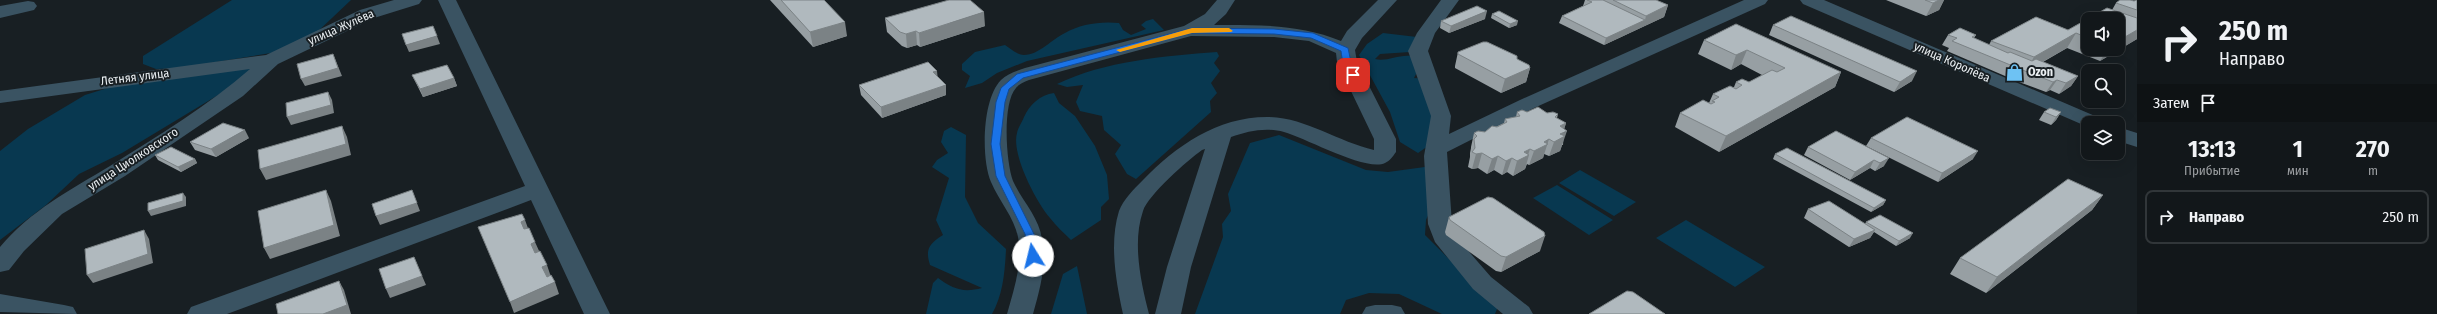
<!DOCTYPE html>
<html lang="ru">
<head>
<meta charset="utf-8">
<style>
  body { margin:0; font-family:"Fira Sans Condensed",sans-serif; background:#1b2023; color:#f1f3f6; height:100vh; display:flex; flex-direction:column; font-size:15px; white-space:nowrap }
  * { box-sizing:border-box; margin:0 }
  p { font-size:13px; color:#9c9fa2 }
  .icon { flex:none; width:22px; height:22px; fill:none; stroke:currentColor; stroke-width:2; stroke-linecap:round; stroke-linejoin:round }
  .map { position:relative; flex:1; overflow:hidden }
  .drawer { display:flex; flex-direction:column; background:#12171a; width:300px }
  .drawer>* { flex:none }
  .banner { background:#12171a; color:#f1f3f6; overflow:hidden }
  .fabs { position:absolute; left:2081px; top:12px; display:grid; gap:8px }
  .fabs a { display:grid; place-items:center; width:44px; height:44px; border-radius:8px; background:#12171a; box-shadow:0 4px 16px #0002,0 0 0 1px #313639; font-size:20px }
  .pin { position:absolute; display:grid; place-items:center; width:34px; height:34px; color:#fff; margin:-17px; border-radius:8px; box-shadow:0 2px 6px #0006 }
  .me { position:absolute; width:44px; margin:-22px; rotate:351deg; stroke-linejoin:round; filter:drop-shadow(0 0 3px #0008) }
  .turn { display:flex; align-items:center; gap:14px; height:84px; padding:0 16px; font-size:18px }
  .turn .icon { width:52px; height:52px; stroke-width:2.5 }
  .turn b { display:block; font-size:28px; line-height:34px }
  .then { display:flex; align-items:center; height:38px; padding:0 16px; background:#0003; gap:8px; font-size:15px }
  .eta { display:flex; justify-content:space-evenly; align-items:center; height:68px; text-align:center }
  .eta b { font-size:24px; font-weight:700; line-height:28px }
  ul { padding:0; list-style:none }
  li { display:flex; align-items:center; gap:12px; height:54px; margin:0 8px 6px; padding:0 8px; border:2px solid #313639; border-radius:8px }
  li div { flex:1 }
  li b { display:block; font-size:15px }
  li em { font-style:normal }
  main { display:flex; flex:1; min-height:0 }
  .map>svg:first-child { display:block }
  .green { fill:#083850 }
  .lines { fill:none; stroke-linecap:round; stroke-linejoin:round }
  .minor { fill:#3a5362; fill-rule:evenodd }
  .wall { fill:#979fa3; fill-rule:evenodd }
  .shaded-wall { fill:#7b8285 }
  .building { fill:#b0b9be; stroke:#7b8285 }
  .route { fill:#1a73e8; stroke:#114b97 }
  .slow { fill:#f59e0b }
  .labels { text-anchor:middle; stroke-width:4; stroke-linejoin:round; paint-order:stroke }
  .street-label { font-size:12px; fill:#eaeff2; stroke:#181f23 }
  .poi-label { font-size:12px; font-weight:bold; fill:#eaeff2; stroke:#181f23; text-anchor:start }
</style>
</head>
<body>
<main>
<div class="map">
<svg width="2137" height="314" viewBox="0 0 2137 314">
  <rect width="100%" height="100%" fill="#181f23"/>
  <path class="green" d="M232,0H351L314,35L277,52L180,68L156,69L143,64V56Z
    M1153,19L1164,30L1027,61L997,73L982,83L965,88L970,76L962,70V64L975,52L1005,45C1011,49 1017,55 1024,55C1039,55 1052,39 1065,33C1080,24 1101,21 1119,23L1123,30L1131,35L1146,29L1141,25L1146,21Z
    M1383,33L1417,37L1410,52L1380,54L1375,59C1387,62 1398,54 1412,56L1417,72L1414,78L1426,79L1434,91L1424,96L1433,106L1438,139L1418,153L1400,142L1390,112L1359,55L1367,44Z
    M1217,52L1219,56L1214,63L1220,71L1211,83L1217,93L1210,101L1211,112L1136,179L1127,174L1115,154L1121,145L1104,130L1102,116L1080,111L1076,102L1083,85L1067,87L1057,84C1105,61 1164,56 1217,52Z
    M255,65L238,83L122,153L79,174L46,205L0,240V151L28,129L85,95L111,87Z
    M1054,93L1059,103L1075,116L1095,146L1107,175L1109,199L1101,207V220L1071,240C1064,233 1056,226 1050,218C1036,202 1011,154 1017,133C1018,128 1022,122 1024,117C1030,104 1040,95 1054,93Z
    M951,127L966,135L965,197L978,223L1006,249C1005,271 1003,295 992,314H926L933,283L938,278C953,289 963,293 982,288L930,265C925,249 929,244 943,235L936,220L949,178L932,167L937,160L948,153L941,142L944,131Z
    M1279,135L1366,170L1388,172L1432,166L1433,204L1426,220L1425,235L1458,268L1496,300L1497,309L1495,314H1442L1399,294L1369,293L1346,300L1340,314H1195L1223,237L1222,224L1231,211L1228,194L1250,143Z
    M1580,170L1636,202L1614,216L1559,183Z
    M1557,185L1613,220L1589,235L1533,198Z
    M1686,220L1765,267L1735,287L1656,238Z
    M1077,266L1087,314H1051L1063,274Z"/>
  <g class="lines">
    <path class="minor" d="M394,0H422L419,4L374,18L278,64L243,96L125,176L62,214L24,251L9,270L0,272V247C30,211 70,190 110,166C157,136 208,106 250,69L0,103V91L266,55L360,10Z
      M438,0H456L610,314H584L531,200L227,314H187L191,307L525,186Z
      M1217,0H1235L1226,14L1214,25C1258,25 1300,24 1341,41L1347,31L1378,0H1397L1362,38L1355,50L1357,62L1396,139V152C1393,156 1390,161 1385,163C1366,172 1306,138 1284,132C1266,127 1248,131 1231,137L1191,267L1181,314H1155L1167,267L1205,149L1202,150C1188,160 1148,195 1143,211C1132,243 1141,283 1149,314H1123C1116,282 1109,243 1119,211C1123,200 1134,189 1143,180C1176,146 1217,117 1267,117C1305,117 1338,142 1374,150V139L1337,62L1336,53L1309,41L1274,37L1191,36L1029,80C1024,82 1019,84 1016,88C1002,103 1006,163 1013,181C1022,201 1039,217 1042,239C1047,264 1040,289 1033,314H1007C1014,289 1023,263 1018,237C1014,217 999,201 991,182C981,159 982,99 1001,80C1007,74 1017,71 1025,68L1184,26L1205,14Z
      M1441,0H1459L1435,33L1428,51L1451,116L1449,134L1520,100L1744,0H1768L1765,4L1534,108L1447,152L1452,224L1458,239L1491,277L1529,307L1533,314H1503L1473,289L1435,242L1428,224L1424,156L1431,116L1408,51L1417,33Z
      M1800,0H1824L2102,119L2106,123H2088V127L1803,4Z
      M28,1L34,2L37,6L34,10L0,18V6Z
      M2118,127L2137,133V147L2118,141Z
      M0,294L64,305L73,307L77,314L0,312Z
      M1375,305H1392L1401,307L1405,314H1362L1366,307Z"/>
  </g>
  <path class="wall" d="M770,0H824L847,36L813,47Z
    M1585,0H1656L1668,5L1664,17L1604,45L1559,23L1562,16L1583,6Z
    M1886,0H1944L1939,10L1926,16Z
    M2120,0H2130L2134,1L2137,0V39L2100,61L2067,48L2043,62L2078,76L2071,86L2059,94L2050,90L2046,92L2019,82L1947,51L1949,48L1942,45L1948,35L1960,28L1976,35L1974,38L1989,45L1991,41L2036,17L2068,30L2107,8L2112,10L2116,3ZM2088,19H2118V49H2088Z
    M1492,14L1517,25L1509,28L1491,18Z
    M885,18L985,26L920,47L917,45L907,48L902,46L887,32Z
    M1485,19L1449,33L1440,28L1441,21Z
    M1773,25L1912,81L1894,92L1769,35Z
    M1704,40L1841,72L1835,87L1719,152L1675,127L1680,113L1709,103L1713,94L1734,87L1736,82H1749L1762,75L1741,64L1731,70L1698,54Z
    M1458,52L1517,59L1530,68L1526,82L1501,93L1455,68V66Z
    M412,75L454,78L457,86L423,97Z
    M938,78L946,95L882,118L861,95L859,85Z
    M1517,112L1547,113L1558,114L1557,118L1566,123L1564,129L1563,145H1562L1560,151L1549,156L1544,154L1543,158L1529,165L1527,164L1525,169L1513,176L1507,172L1502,175L1494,170L1487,174L1478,168L1472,169L1468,167L1470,157V153L1471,148V147L1474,133L1485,132L1504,123L1505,119L1516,117Z
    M2044,112H2061L2056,120L2051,125L2039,120Z
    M1836,131L1884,166L1875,171L1870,168L1850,180L1804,155L1808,147Z
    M249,138L216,157L195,150L190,142Z
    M1871,138L1973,159L1938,182L1866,146Z
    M1775,154L1886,200L1883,205L1871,212L1773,159Z
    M155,155L195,159L197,163L181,172L158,160Z
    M2103,195L2092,210L1986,293L1950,274L1960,258Z
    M1808,209L1865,224L1866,222L1910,238L1896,246L1874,232L1870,238L1849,247L1804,218Z
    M1449,217L1540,251L1501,272L1496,271L1446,235L1445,232Z"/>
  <path class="shaded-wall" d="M1939,0H1944L1939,10L1926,16L1933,3Z
    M1668,5L1664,17L1604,45L1606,38L1645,20L1646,16Z
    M1487,11L1485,19L1449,33L1451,26Z
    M984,12L985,26L920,47L919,33Z
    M1518,21L1517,25L1509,28L1510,24Z
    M845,22L847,36L813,47L810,32Z
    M2137,30V39L2100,61L2108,49H2118V41Z
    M916,31L917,45L907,48L906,34Z
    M2076,33L2067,48L2026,71L2034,57Z
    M437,36L440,44L409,52L406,45Z
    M1747,50L1741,64L1731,70L1736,55Z
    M333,54L342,76L305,86L301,79Z
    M1530,68L1526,82L1501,93L1505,79Z
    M937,71L938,81L933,72Z
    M1917,71L1912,81L1894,92L1900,82Z
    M1841,72L1835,87L1719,152L1726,136Z
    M2078,76L2071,86L2059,94L2066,83Z
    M454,78L457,86L423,97L420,89Z
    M2057,80L2050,90L2046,92L2053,82Z
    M946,85V95L882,118L881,107Z
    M328,92L332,100L334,113L291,125L287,117Z
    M2061,112L2056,120L2051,125L2056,117Z
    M1566,123L1563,133L1567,131L1560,151L1549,156L1554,142L1560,126Z
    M342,126L347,137L351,155L266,180L260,169Z
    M245,130L249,138L216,157L211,149Z
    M1549,139L1543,158L1529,165L1534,151L1544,142Z
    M1530,149L1528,155H1529L1525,169L1513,176L1517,161L1524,152Z
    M1978,151L1973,159L1938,182L1942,173Z
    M1482,153L1478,168L1472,169L1476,154Z
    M1498,156L1494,170L1487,174L1492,159Z
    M1512,158L1507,172L1502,175L1506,161Z
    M1889,158L1884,166L1875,171L1880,163Z
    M195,159L197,163L181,172L178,167Z
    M1874,160L1870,168L1850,180L1855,172Z
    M326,190L331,201L340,236L270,259L264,248Z
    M412,190L420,211L380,225L376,216Z
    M183,193L186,197V206L151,216L148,211Z
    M2103,195L2092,210L1986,293L1997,277Z
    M1886,200L1883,205L1871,212L1874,208Z
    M525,220L529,231L525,233L521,222Z
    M144,230L149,239L153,263L93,283L87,275Z
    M1875,230L1870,238L1849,247L1854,239Z
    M1913,233L1910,238L1896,246L1899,241Z
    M1545,236L1540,251L1501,272L1506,257Z
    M535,242L540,253L535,255L531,244Z
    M414,257L426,285L390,298L386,289Z
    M547,265L551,277L546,278L542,267Z
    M339,281L344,290L351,314H323Z
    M555,282L559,294L514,313L510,302Z"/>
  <path class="building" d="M781,0H824L845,22L810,32Z
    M949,0H970L984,12L919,33L916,31L906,34L900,32L885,18Z
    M1587,0H1603L1645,20L1606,38L1562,16L1592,2Z
    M1613,0H1656L1668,5L1646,16Z
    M1925,0H1939L1933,3Z
    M2120,0H2130L2134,1L2137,0V10L2116,3Z
    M1477,6L1487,11L1451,26L1441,21Z
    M2107,8L2137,18V30L2118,41V19H2088V38L2076,33L2034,57L1991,41L2036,17L2068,30Z
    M1499,11L1518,21L1510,24L1492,14Z
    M1791,16L1917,71L1900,82L1773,25Z
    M1736,24L1841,72L1726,136L1680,113L1703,100L1711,104L1715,102L1712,101L1719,97L1713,94L1730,86L1736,89L1742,85L1736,82L1742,79L1749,82L1772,70L1777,72L1785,68L1747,50L1736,55L1704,40Z
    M433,26L437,36L406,45L402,34Z
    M1960,28L1976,35L1972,37L2008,53L2010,52L2032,61L2036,59L2078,76L2066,83L2057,80L2053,82L2025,71L1952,41L1957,38L1948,35Z
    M1483,42H1487L1517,56V59L1529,65L1530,68L1505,79L1458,54V52Z
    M333,54L338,68L301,79L297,64Z
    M928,62L937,71L933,72L946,85L881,107L859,85Z
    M447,65L454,78L420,89L412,75Z
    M328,92L331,105L287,117L286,103Z
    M1538,107L1547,113L1553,112L1558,114L1555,117L1566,123L1560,126L1567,131L1560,134L1565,136L1554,142L1549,139L1544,142L1548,144L1534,151L1530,149L1524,152L1529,155L1517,161L1512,158L1506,161L1498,156L1492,159L1482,153L1476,154L1472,152L1475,148L1474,139L1477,136L1474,133L1478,131L1485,132L1492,126L1497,127L1507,122L1505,119L1520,116L1517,112L1522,110L1527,112Z
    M2050,108L2061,112L2056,117L2044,112Z
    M1907,117L1978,151L1942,173L1871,138Z
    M223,123L245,130L211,149L190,142Z
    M342,126L346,144L260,169L258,150Z
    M1836,131L1889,158L1880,163L1874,160L1855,172L1808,147Z
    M171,147L195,159L178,167L155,155Z
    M1787,148L1886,200L1874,208L1775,154Z
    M2068,179L2103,195L1997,277L1960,258Z
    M326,190L334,225L264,248L258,211Z
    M412,190L417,203L376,216L372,204Z
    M183,193V201L148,211V203Z
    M1488,197L1493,198L1544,232L1545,236L1506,257L1501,256L1450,220L1449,217Z
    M1829,201L1875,230L1854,239L1808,209Z
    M522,214L525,220L521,222L524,229L529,228L535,242L531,244L535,253L540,251L547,265L542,267L547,277L551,275L555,282L510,302L478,227Z
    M1880,215L1913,233L1899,241L1866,222Z
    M144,230L148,254L87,275L85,249Z
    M414,257L422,276L386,289L379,269Z
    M339,281L347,305L323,314H278L276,304Z
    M1627,291L1633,292L1665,314H1589Z"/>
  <path class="route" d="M1192,28L1274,29L1313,33L1348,48L1351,62L1357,75L1353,77C1344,74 1342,59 1341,51L1311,38L1274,34L1192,33L1023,78L1009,89L1005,102L1000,144L1005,176L1034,234L1038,256L1033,259L1029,258L1025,234L996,176L991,144L996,102L1001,88L1017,74Z"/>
  <path class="slow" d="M1229,28L1233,31L1231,32L1192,33L1120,52L1116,50L1192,28Z"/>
  <defs>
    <symbol id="shop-bare" viewBox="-9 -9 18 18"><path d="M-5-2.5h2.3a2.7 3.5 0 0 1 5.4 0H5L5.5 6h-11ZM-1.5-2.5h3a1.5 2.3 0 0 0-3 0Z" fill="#6ec2f3" stroke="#181f23" stroke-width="2.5" paint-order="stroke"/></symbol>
  </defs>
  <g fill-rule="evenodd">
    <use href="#shop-bare" x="2002" y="60" width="25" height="25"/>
  </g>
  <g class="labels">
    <g class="street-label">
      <text transform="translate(341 27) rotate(-24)" y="4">улица Жулёва</text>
      <text transform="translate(1952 62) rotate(24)" y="4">улица Королёва</text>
      <text transform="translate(135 77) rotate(-7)" y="4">Летняя улица</text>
      <text transform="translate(133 159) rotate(-33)" y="4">улица Циолковского</text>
    </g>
    <g class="poi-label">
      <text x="2028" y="76">Ozon</text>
    </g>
  </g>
</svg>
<div class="fabs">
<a><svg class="icon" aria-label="sound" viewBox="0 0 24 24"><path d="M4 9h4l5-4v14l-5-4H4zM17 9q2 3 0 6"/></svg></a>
<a><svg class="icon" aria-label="search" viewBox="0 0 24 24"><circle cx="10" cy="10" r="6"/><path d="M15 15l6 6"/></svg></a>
<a><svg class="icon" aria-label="layers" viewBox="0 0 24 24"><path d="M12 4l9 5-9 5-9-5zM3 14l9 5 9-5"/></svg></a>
</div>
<div class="pin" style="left:1353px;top:75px;background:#d93025"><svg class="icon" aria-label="arrive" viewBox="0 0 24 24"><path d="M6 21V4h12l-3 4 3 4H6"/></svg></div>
<svg class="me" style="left:1033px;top:256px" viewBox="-20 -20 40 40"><circle r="19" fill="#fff"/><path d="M0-13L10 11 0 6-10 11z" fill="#1a73e8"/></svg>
</div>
<section class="drawer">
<div class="banner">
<div class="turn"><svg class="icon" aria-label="right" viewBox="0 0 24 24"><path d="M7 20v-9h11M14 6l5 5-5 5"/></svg><div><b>250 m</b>Направо</div></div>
<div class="then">Затем<svg class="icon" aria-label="arrive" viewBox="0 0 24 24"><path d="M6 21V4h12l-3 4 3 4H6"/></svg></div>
</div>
<div class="eta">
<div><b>13:13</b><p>Прибытие</p></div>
<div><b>1</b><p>мин</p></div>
<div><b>270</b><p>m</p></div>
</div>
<ul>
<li><svg class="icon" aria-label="right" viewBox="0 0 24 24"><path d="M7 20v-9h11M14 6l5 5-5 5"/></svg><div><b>Направо</b></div><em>250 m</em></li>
</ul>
</section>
</main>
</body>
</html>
